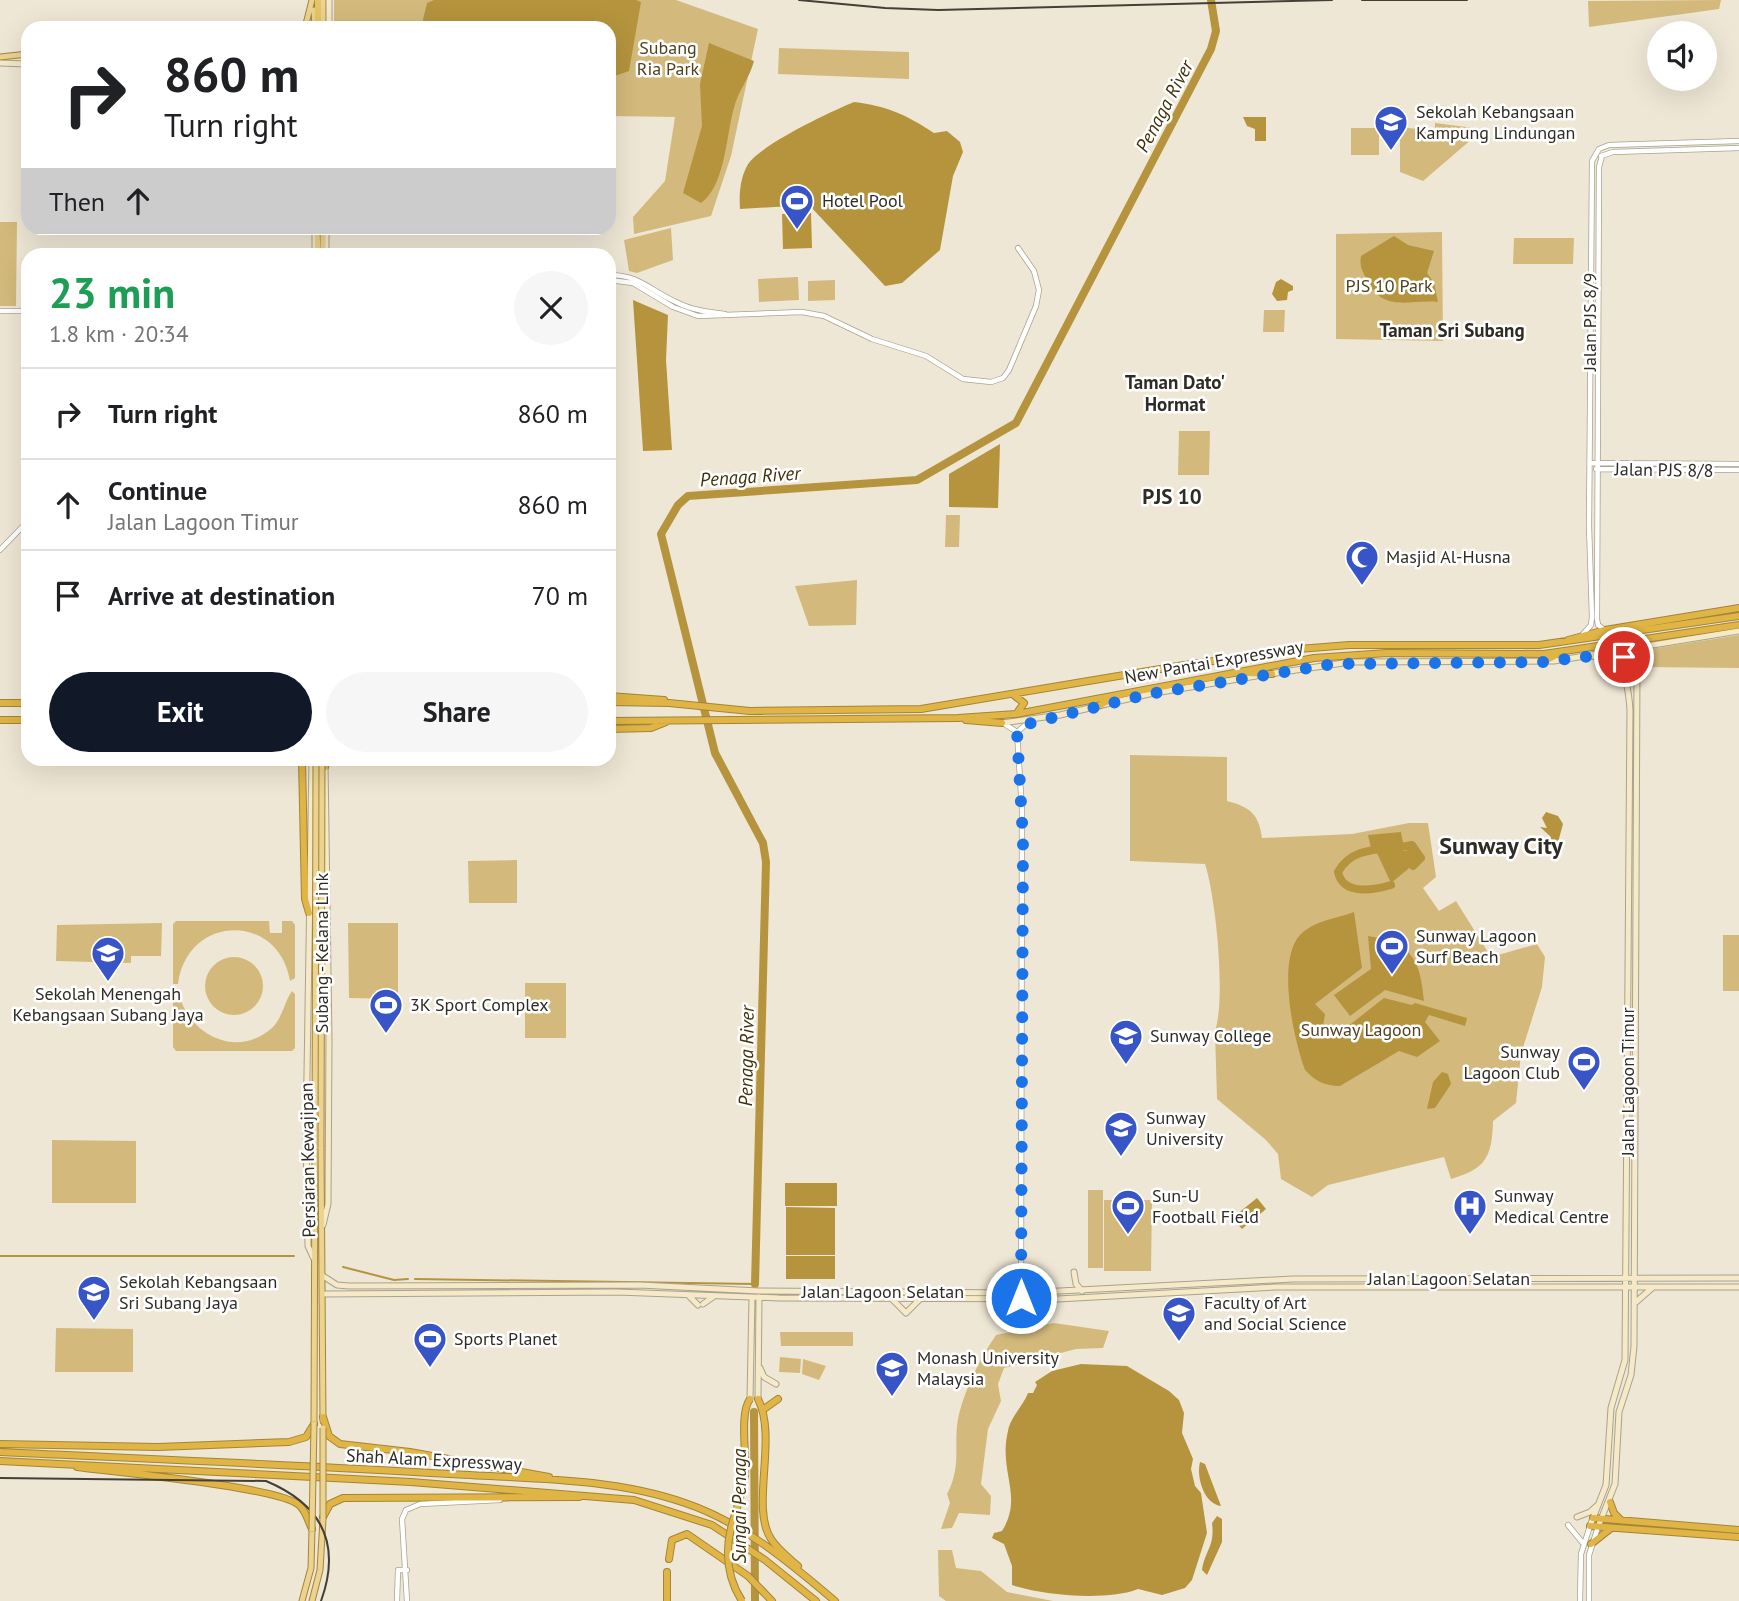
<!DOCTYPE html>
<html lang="en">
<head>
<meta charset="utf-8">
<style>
  body { margin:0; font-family:"PT Sans",sans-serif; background:#f6f6f6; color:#202124; height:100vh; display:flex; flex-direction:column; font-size:26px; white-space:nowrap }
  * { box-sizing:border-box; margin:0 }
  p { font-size:23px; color:#757577 }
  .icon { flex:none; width:38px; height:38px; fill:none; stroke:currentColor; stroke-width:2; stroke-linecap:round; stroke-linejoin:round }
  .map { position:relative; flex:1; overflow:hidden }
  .drawer { position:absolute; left:21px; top:248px; width:595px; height:518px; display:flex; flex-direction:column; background:#fff; border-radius:21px; box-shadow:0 7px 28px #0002 }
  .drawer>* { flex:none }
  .guide { position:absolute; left:21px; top:21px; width:595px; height:214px; border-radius:21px; box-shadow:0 7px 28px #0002; background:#fff; color:#202124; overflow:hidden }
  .fabs { position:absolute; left:1647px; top:21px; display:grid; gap:14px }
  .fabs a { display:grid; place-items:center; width:70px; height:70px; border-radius:50%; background:#fff; box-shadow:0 7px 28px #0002; font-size:35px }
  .pin { position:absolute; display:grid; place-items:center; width:60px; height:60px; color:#fff; margin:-30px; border:4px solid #fff; border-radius:50%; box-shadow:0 2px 7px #0007 }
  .me { position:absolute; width:77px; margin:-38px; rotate:0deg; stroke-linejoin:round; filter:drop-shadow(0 0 5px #0008) }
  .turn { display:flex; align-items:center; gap:24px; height:147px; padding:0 28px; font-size:32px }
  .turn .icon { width:91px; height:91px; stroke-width:2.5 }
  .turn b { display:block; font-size:49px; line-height:60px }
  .then { display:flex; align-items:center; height:66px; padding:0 28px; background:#0003; gap:14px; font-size:26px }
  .round { display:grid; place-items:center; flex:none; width:74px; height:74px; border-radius:37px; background:#f6f6f6 }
  .headline { display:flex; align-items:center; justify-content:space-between; height:119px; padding:0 28px }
  h1 { font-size:42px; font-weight:700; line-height:52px; color:#1e9e55 }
  .primary-button { display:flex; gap:14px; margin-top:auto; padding:14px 28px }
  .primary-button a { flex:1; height:80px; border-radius:42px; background:#111827; color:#fff; font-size:28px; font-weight:700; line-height:80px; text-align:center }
  .primary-button a+a { background:#f6f6f6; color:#202124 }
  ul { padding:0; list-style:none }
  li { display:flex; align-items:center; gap:21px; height:91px; padding:0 28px; border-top:2px solid #e0e0e0 }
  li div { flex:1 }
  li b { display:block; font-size:26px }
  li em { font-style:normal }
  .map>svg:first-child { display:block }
  .green { fill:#d3ba7c }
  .water { fill:#b5943d }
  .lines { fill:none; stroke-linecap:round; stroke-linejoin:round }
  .stream { stroke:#b5943d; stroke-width:2 }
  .river { stroke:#b5943d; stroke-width:8 }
  .tertiary-casing { stroke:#a9a290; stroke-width:6 }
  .secondary-casing { stroke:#a9a290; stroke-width:7 }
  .primary-casing { stroke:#a2853a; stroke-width:7 }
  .trunk-casing { stroke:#a2853a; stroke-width:8 }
  .motorway-casing { stroke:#a2853a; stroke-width:8 }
  .tertiary { stroke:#fff; stroke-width:4.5 }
  .secondary { stroke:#f6e9c7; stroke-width:5 }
  .primary { stroke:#ecd38f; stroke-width:5 }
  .trunk { stroke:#e6c46a; stroke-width:6 }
  .motorway { stroke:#e0b545; stroke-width:6 }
  .tram { stroke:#423f37; stroke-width:2 }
  .rail { stroke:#423f37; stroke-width:2 }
  .primary-bridge-casing { stroke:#a2853a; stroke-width:7; stroke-linecap:butt }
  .motorway-bridge-casing { stroke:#a2853a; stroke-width:8; stroke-linecap:butt }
  .primary-bridge { stroke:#ecd38f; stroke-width:5 }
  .motorway-bridge { stroke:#e0b545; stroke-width:6 }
  .route { stroke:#1a73e8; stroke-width:12; stroke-dasharray:0 21.6 }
  .labels { text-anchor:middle; stroke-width:5; stroke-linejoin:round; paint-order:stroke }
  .park-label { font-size:18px; fill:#51421e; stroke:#fff }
  .poi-label { font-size:18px; fill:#2f2c25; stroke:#fff; text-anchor:start }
  .street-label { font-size:18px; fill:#2f2c25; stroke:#fff }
  .water-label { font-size:19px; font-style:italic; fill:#3e3009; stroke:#fff }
  .neighbourhood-label { font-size:19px; font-weight:bold; fill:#2f2c25; stroke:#fff }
  .quarter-label { font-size:21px; font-weight:bold; fill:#2f2c25; stroke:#fff }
  .district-label { font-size:24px; font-weight:bold; fill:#2f2c25; stroke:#fff }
</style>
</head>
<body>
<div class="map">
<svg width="1739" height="1601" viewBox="0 0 1739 1601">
  <rect width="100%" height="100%" fill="#efe7d5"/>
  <path class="green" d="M334,0H676L758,29L731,156L711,216L634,234L633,217L665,181L675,117L609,116V28H334Z
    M1721,0L1719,9L1589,27L1588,1Z
    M779,48L909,52V79L778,74Z
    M1435,123L1474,128L1472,139L1423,181L1400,172V127L1435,131Z
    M1351,128H1379V155H1351Z
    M0,222H17L16,306H0Z
    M671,228L673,260L637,273L629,271L624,240Z
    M1442,232L1443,341L1336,339V234Z
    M1514,238H1574L1573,264H1513Z
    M798,277L799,300L759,302L758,279Z
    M835,280V300L808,301V281Z
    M1264,310H1285L1284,332H1263Z
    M1179,431H1210L1209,475H1178Z
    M946,515H960L959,547H945Z
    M857,580L856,625L809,626L795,586Z
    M1739,635V668L1642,667V655L1650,649Z
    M1130,755L1227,757V801C1250,807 1259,814 1262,838L1352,834L1409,823H1428L1436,877L1423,888L1439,911L1456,901L1491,957L1537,944L1545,957L1542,987L1521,1054L1516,1103L1493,1121C1492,1157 1486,1169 1451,1179L1444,1157L1328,1185L1312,1197L1281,1179L1278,1154L1266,1140L1217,1099L1215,1031C1226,999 1216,898 1205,864L1130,861Z
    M517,860V903H469L468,861Z
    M176,921H269L270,933H282V921H292L295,925V978L290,981C279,912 187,914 178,984H173V924Z
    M162,923L161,956H131V963L56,961L57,925Z
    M348,923H398V999L349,998Z
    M1723,935H1739V991H1723Z
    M205 986a29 29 0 1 1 58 0a29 29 0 1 1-58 0Z
    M525,983H566V1038H525Z
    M173,988H178C184,1032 235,1061 272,1028C283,1017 285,1000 292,991L295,994V1048L292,1051H176L173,1047Z
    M52,1140L136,1141V1203H52Z
    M1088,1190H1103V1268H1088Z
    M1104,1200H1152L1151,1271H1104Z
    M1054,1323L1109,1331L1103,1348L1076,1349L1004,1368L998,1384L1001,1401L988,1429L981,1484L991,1496L990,1515L959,1513L952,1528L941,1529L950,1503L947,1494C963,1464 952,1444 959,1414C966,1387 980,1358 996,1335Z
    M56,1328L133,1329V1372H55Z
    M780,1332H853V1346H781Z
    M780,1357L801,1359L800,1373L779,1372Z
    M803,1359L826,1366L819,1380L802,1374Z
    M938,1550H952L956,1568L981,1571L1007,1592L1053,1601H946L939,1596Z"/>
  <path class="water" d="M434,0H636L641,2L629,71L609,78V28H421L427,3Z
    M709,43L754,61C750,76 742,86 736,101C726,128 727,185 701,203L683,193L702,126L700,84Z
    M854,102C887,106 907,115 934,133L947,131L960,142L963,152L953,176L940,250L902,283L885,286L809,205L740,209C739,195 740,179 747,166C757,146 832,111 854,102Z
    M1243,117H1266V141H1255V129L1247,126Z
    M811,213L812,248L783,249L782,214Z
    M1394,236L1408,245L1434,251L1427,273L1434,283L1438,302C1411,299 1384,313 1368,282C1363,272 1359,267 1361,256Z
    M1281,279L1293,286V290L1288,292L1287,300L1277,301L1272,294L1276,282Z
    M633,300L668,315L666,360L672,450L643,451Z
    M1000,444L998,508L949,507V474Z
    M1546,812L1558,816L1563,824L1554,857L1550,852L1551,837L1540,827L1547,828L1542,818Z
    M1401,832L1404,847L1371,848L1368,835Z
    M1412,847L1419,860L1391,883L1376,851H1406Z
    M1354,912L1362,968L1315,1004L1325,1014L1323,1027L1327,1033L1338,1034L1384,998L1412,1005L1415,1003L1467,1018L1465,1026L1429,1015L1425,1022L1440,1041L1417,1057L1399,1051L1340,1086C1325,1086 1315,1081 1305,1070C1294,1040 1276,961 1300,935C1315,920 1335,919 1354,912Z
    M1368,936C1414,944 1420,961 1424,1001L1385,990L1350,1016L1334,995L1371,969Z
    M1442,1072L1448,1074L1451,1084L1435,1108L1427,1109L1433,1082Z
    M785,1183H837V1206H785Z
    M1257,1198L1266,1209L1242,1229L1232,1218Z
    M786,1207L835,1208V1255H786Z
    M786,1256H835V1279H786Z
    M1081,1364L1127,1366L1169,1391L1179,1400L1184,1413L1182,1433L1193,1459L1191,1469L1195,1486L1201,1493L1207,1533L1192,1580L1185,1588L1162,1595L1138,1589C1109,1601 1043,1596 1012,1585V1566L1004,1544L992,1538L994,1533L1002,1531C1024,1496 998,1472 1008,1431C1010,1418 1023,1406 1028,1393H1033L1037,1385L1035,1382L1052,1371Z
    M1200,1462L1205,1464L1221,1506C1204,1504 1196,1477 1200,1462Z
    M1217,1516L1222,1519V1542L1207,1575L1202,1570C1205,1550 1215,1547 1212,1523Z"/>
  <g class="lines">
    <path class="stream" d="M0,1256H294
      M343,1267L394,1280L408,1279
      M415,1279L755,1284"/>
    <path class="river" d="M1391,885C1374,890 1343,896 1338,872C1353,844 1387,851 1412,845L1421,858L1413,866
      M755,1284L766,862L763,843L715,753L661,534L678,505L688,496L917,480L1016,423L1211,49L1216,31L1211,0
      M754,1412L755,1601"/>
    <defs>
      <path id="tertiary" d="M1601,156L1613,152L1739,148
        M1602,156L1599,167L1597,619L1598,625L1605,630
        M609,275C640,275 649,290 676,302C691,310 708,312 725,314
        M609,280L633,283L673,307L698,316L802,312L824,316L872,339L926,356L963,379L991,382L1003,378L1009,370L1036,306L1039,290L1034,271L1018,248
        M0,311H28
        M1590,463L1739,464
        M1596,469L1739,470
        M0,550L28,521
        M1583,634L1591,625L1592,617L1589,526L1592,161L1599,149L1609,145L1739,141
        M1003,723L1017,732
        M1021,1295L1022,810L1017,732L1030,721
        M1568,1525L1582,1542
        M397,1601L398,1570H407
        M407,1601L402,1519L406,1510L420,1504L500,1500
        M1580,1601L1581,1554L1590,1526
        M1589,1601V1555L1598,1527"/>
      <path id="secondary" d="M329,28V0
        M0,63L28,64
        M315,256V234
        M326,256V228
        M1620,668L1627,656L1634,659L1636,664
        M1269,674L1350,662L1554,661L1739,631
        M1002,723L1060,715L1149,694L1256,676
        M312,760L306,1136L308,1246L314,1259
        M323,1225L328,1204L329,1040L325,763
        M1074,1272L1076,1284L1082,1291
        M323,1276L337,1285L349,1286L640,1285L759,1291L1021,1293L1293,1279L1739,1278
        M323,1294L617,1292L779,1298L1058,1299L1276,1287H1739
        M688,1295L698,1305
        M892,1299L906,1313L919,1300
        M1636,1302L1652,1288
        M703,1304L713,1297
        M760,1368L764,1377L776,1384
        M750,1399L752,1297
        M758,1399L759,1297
        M1577,1517L1590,1512L1598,1505
        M1590,1526L1606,1485L1611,1408L1625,1360L1630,710C1628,680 1624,659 1591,656
        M1598,1527L1615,1484L1619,1412L1631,1375L1634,1346L1637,667L1639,655L1646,646"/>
      <path id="primary" d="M323,0V28
        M314,10L315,28
        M305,28L312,0
        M0,57L28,54
        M317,228L318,256
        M323,256V228
        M321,1147L323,1421
        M314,1424L315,1147
        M302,1601L311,1568L312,1529
        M312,1601L320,1570L323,1519"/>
      <path id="trunk" d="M318,0V28"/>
      <path id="motorway" d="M1568,640L1605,630L1739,608
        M1543,662L1556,655
        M1247,673L1272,674
        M609,696L664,700
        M1015,696L1024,703L1017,713
        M609,702L669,703L750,711L921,709L1178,666L1299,649L1349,645H1539L1739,616
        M0,703H28
        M1096,707L1120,695
        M0,720H28
        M966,720L1002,723
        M609,721L958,718L1016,714L1314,658L1387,653L1544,654L1739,625
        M609,729L651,728L666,722
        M302,760L305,899L309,913
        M325,767L327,760
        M758,1399C778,1438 750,1507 771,1539C778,1550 789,1558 798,1566
        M764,1409L778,1399
        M323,1417L329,1436L340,1444L410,1452L549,1477
        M0,1444L158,1447L289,1442L306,1437L314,1424
        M0,1452C150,1459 300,1465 450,1474C528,1479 610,1477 685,1503C742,1522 790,1563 835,1601
        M0,1461L411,1482L634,1500L712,1525L765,1560L816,1601
        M77,1467C114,1472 279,1487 299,1505C306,1511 308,1521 312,1529
        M1610,1502L1614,1513L1622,1521
        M323,1517L330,1504L343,1498L579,1497
        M1593,1518L1739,1530
        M1590,1526L1739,1537
        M1591,1544L1610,1529
        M669,1559L672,1540L687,1534L748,1576L772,1601
        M667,1601V1572"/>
    </defs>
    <use href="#tertiary" class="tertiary-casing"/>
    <use href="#secondary" class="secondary-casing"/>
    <use href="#primary" class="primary-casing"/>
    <use href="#trunk" class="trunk-casing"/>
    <use href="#motorway" class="motorway-casing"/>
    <use href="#tertiary" class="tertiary"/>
    <use href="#secondary" class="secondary"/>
    <use href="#primary" class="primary"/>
    <use href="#trunk" class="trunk"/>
    <use href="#motorway" class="motorway"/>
    <path class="tram" d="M0,1478L266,1481C321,1504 342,1543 321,1601"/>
    <path class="rail" d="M799,0L885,8L938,10L1332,0
      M1362,0H1467"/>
    <defs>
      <path id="primary-bridge" d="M315,1147L316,760
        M321,1147L322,760
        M323,1519V1428
        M312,1529L314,1424"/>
      <path id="motorway-bridge" d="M742,1601C733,1587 728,1571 728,1554C727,1526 742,1502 745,1475C747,1455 739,1414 750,1399"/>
    </defs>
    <use href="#primary-bridge" class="primary-bridge-casing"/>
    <use href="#motorway-bridge" class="motorway-bridge-casing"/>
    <use href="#primary-bridge" class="primary-bridge"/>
    <use href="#motorway-bridge" class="motorway-bridge"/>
  </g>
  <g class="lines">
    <path class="route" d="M1021,1298L1023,839L1017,732L1023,725L1149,694L1334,664L1543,662L1591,656L1611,660L1620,668L1624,657"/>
  </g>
  <defs>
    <symbol id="school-pin" viewBox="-11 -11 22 30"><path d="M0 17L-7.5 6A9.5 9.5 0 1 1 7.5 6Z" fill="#3855c7" stroke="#fff"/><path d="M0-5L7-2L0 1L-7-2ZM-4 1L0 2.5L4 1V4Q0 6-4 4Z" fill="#fff"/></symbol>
    <symbol id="stadium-pin" viewBox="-11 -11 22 30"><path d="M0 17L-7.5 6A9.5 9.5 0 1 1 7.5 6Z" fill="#3855c7" stroke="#fff"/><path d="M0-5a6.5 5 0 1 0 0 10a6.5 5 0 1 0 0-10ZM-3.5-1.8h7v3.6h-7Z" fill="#fff"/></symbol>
    <symbol id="mosque-pin" viewBox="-11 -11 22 30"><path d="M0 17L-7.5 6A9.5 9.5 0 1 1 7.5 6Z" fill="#3855c7" stroke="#fff"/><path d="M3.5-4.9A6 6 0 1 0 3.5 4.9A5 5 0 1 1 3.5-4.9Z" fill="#fff"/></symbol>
    <symbol id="university-pin" viewBox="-11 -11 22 30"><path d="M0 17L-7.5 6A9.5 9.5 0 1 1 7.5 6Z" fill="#3855c7" stroke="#fff"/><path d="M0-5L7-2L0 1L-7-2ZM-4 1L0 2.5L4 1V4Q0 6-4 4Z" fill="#fff"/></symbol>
    <symbol id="hospital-pin" viewBox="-11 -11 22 30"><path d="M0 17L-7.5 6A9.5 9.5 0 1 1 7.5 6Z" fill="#3855c7" stroke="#fff"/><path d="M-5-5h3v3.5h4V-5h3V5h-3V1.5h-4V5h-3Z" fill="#fff"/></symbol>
  </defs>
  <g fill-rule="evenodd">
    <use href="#school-pin" x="1372" y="103" width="38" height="52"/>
    <use href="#stadium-pin" x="778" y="182" width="38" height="52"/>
    <use href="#mosque-pin" x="1343" y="538" width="38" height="52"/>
    <use href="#stadium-pin" x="1373" y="927" width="38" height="52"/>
    <use href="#school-pin" x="89" y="934" width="38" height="52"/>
    <use href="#stadium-pin" x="367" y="986" width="38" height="52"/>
    <use href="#university-pin" x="1107" y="1017" width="38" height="52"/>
    <use href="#stadium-pin" x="1565" y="1043" width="38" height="52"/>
    <use href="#university-pin" x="1102" y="1109" width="38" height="52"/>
    <use href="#stadium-pin" x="1109" y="1187" width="38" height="52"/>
    <use href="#hospital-pin" x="1451" y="1187" width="38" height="52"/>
    <use href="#school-pin" x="75" y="1273" width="38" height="52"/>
    <use href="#university-pin" x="1160" y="1294" width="38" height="52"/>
    <use href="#stadium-pin" x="411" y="1320" width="38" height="52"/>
    <use href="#university-pin" x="873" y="1349" width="38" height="52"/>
  </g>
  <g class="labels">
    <g class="park-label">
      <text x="668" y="54">Subang<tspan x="668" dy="21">Ria Park</tspan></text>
      <text x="1389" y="292">PJS 10 Park</text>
      <text x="1361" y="1036">Sunway Lagoon</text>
    </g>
    <g class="poi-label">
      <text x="1416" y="118">Sekolah Kebangsaan<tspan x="1416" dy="21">Kampung Lindungan</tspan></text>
      <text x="822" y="207">Hotel Pool</text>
      <text x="1386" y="563">Masjid Al-Husna</text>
      <text x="1416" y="942">Sunway Lagoon<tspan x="1416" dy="21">Surf Beach</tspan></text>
      <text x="108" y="1000" text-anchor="middle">Sekolah Menengah<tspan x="108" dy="21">Kebangsaan Subang Jaya</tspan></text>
      <text x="410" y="1011">3K Sport Complex</text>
      <text x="1150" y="1042">Sunway College</text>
      <text x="1560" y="1058" text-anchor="end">Sunway<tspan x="1560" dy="21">Lagoon Club</tspan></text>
      <text x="1146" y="1124">Sunway<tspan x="1146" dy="21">University</tspan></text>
      <text x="1152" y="1202">Sun-U<tspan x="1152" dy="21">Football Field</tspan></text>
      <text x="1494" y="1202">Sunway<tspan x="1494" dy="21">Medical Centre</tspan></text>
      <text x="119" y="1288">Sekolah Kebangsaan<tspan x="119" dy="21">Sri Subang Jaya</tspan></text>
      <text x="1204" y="1309">Faculty of Art<tspan x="1204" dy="21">and Social Science</tspan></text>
      <text x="454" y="1345">Sports Planet</text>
      <text x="917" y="1364">Monash University<tspan x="917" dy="21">Malaysia</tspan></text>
    </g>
    <g class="street-label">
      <text transform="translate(1590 322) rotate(-90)" y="6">Jalan PJS 8/9</text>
      <text transform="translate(1664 470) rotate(1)" y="6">Jalan PJS 8/8</text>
      <text transform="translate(1214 662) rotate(-10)" y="6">New Pantai Expressway</text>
      <text transform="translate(322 953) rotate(-90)" y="6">Subang - Kelana Link</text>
      <text transform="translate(1628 1082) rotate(-90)" y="6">Jalan Lagoon Timur</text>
      <text transform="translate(308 1160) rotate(-91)" y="6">Persiaran Kewajipan</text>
      <text x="1449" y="1285">Jalan Lagoon Selatan</text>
      <text x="883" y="1298">Jalan Lagoon Selatan</text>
      <text transform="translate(434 1460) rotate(3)" y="6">Shah Alam Expressway</text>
    </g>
    <g class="water-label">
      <text transform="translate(1164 106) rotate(-62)" y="7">Penaga River</text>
      <text transform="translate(750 476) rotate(-4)" y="7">Penaga River</text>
      <text transform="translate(746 1056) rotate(-89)" y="7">Penaga River</text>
      <text transform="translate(739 1506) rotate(-90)" y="7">Sungai Penaga</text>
    </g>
    <g class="neighbourhood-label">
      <text x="1452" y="337">Taman Sri Subang</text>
      <text x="1175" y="389">Taman Dato'<tspan x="1175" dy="22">Hormat</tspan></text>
    </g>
    <g class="quarter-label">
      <text x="1172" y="504">PJS 10</text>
    </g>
    <g class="district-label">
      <text x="1501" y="854">Sunway City</text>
    </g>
  </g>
</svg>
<div class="fabs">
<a><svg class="icon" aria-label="sound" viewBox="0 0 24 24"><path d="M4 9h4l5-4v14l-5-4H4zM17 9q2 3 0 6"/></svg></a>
</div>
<div class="pin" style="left:1624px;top:657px;background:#d93025"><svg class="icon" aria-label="arrive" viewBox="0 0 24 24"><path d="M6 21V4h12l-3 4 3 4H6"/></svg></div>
<svg class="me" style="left:1021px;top:1298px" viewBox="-20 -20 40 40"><circle r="17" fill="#1a73e8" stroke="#fff" stroke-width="3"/><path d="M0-11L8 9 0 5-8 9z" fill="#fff"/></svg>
<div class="guide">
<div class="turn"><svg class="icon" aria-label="right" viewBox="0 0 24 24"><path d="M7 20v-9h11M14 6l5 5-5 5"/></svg><div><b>860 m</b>Turn right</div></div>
<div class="then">Then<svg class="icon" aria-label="ahead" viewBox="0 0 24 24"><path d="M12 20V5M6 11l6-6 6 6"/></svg></div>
</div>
<section class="drawer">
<div class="headline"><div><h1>23 min</h1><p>1.8 km · 20:34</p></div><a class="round"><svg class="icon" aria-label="close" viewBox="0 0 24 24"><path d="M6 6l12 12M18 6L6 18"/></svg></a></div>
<ul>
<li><svg class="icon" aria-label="right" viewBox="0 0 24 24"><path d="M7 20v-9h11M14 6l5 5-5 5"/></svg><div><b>Turn right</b></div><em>860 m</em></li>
<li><svg class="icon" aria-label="ahead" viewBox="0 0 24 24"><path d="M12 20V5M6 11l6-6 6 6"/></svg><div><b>Continue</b><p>Jalan Lagoon Timur</p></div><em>860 m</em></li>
<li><svg class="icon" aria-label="arrive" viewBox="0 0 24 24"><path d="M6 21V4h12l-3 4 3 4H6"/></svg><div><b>Arrive at destination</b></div><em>70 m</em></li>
</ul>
<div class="primary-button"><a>Exit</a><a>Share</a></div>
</section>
</div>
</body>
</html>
